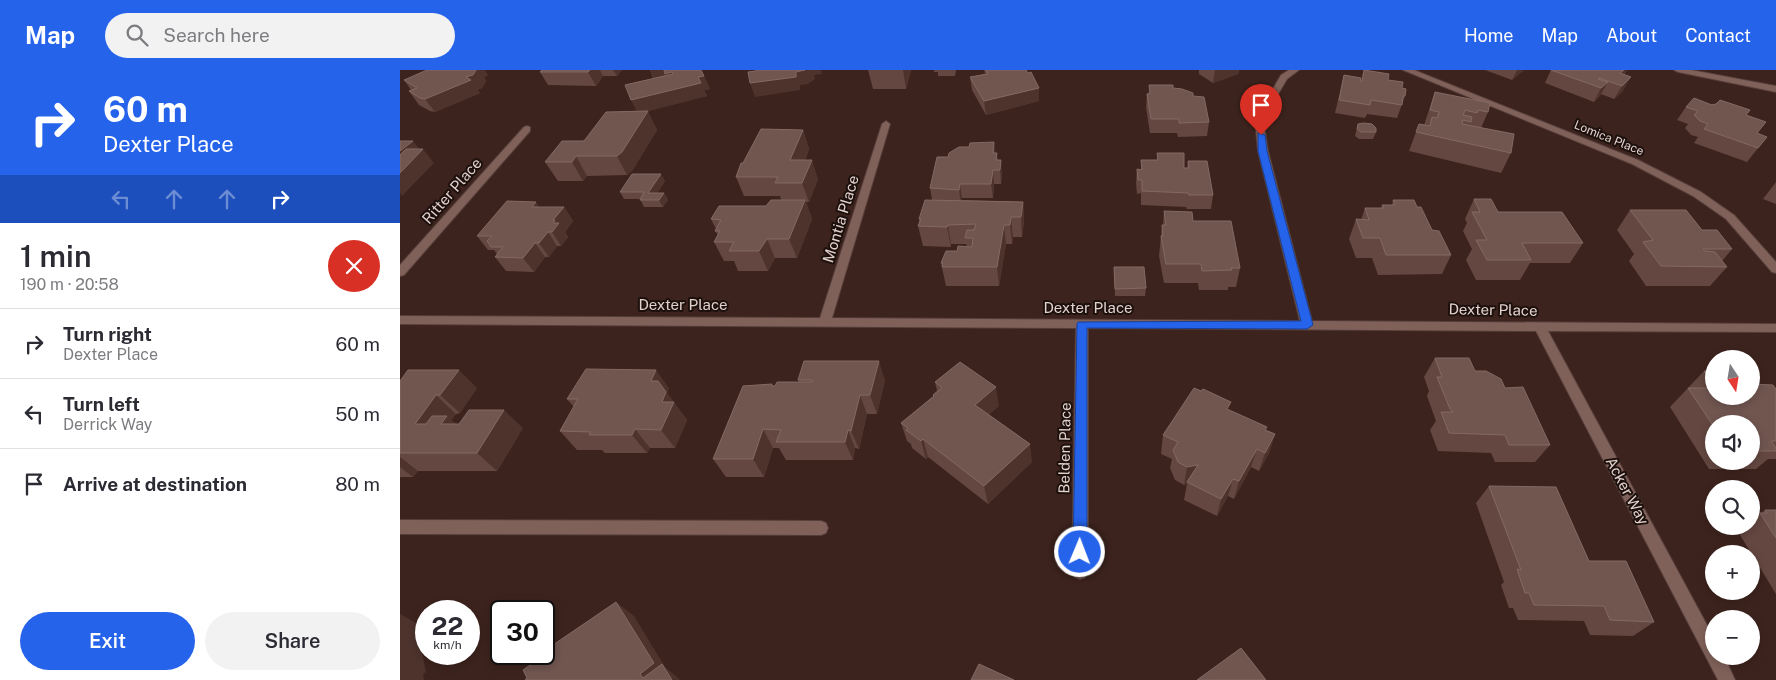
<!DOCTYPE html>
<html lang="en">
<head>
<meta charset="utf-8">
<style>
  body { margin:0; font-family:"Public Sans",sans-serif; background:#f2f2f3; color:#2b2b33; height:100vh; display:flex; flex-direction:column; font-size:19px; white-space:nowrap }
  * { box-sizing:border-box; margin:0 }
  p { font-size:16px; color:#7c7c81 }
  .icon { flex:none; width:28px; height:28px; fill:none; stroke:currentColor; stroke-width:2; stroke-linecap:round; stroke-linejoin:round }
  .map { position:relative; flex:1; overflow:hidden }
  .drawer { display:flex; flex-direction:column; background:#fff; width:400px }
  .drawer>* { flex:none }
  .guide { background:#2563eb; color:#fff; overflow:hidden }
  .needle { width:32px; rotate:168deg }
  .tools { position:absolute; left:1305px; top:280px; display:grid; gap:10px }
  .tools a { display:grid; place-items:center; width:55px; height:55px; border-radius:50%; background:#fff; box-shadow:0 2px 8px #0003; font-size:25px }
  .speed { position:absolute; left:15px; top:530px; display:flex; gap:10px; font-size:25px; font-weight:700; text-align:center }
  .speed>* { display:grid; place-content:center; width:65px; height:65px; border-radius:50%; background:#fff; box-shadow:0 2px 8px #0003; line-height:1 }
  .speed small { font-size:12px; font-weight:400 }
  .speed .limit { border:2px solid #111; border-radius:8px; background:#fff; color:#111 }
  .pin { position:absolute; display:grid; place-items:center; width:42px; height:42px; color:#fff; margin:-51px -21px; border-radius:50% 50% 50% 0; rotate:-45deg; box-shadow:0 0 5px #0007 }
  .pin .icon { rotate:45deg }
  .me { position:absolute; width:55px; margin:-28px; rotate:1deg; stroke-linejoin:round; filter:drop-shadow(0 0 4px #0008) }
  .turn { display:flex; align-items:center; gap:18px; height:105px; padding:0 20px; font-size:22px }
  .turn .icon { width:65px; height:65px; stroke-width:2.5 }
  .turn b { display:block; font-size:35px; line-height:42px }
  .lanes { display:flex; align-items:center; height:48px; padding:0 20px; background:#0003; justify-content:center; gap:25px; direction:ltr }
  .lanes .off { opacity:.35 }
  .round { display:grid; place-items:center; flex:none; width:52px; height:52px; border-radius:26px; background:#f2f2f3 }
  .summary { display:flex; align-items:center; justify-content:space-between; height:85px; padding:0 20px }
  h1 { font-size:30px; font-weight:600; line-height:38px }
  .primary-button { display:flex; gap:10px; margin-top:auto; padding:10px 20px }
  .primary-button a { flex:1; height:58px; border-radius:30px; background:#2563eb; color:#fff; font-size:20px; font-weight:600; line-height:58px; text-align:center }
  .primary-button a+a { background:#f2f2f3; color:#2b2b33 }
  ul { padding:0; list-style:none }
  li { display:flex; align-items:center; gap:15px; height:70px; padding:0 20px; border-top:1px solid #e1e1e2 }
  li div { flex:1 }
  li b { display:block; font-size:19px }
  li em { font-style:normal }
  header { display:flex; align-items:center; gap:30px; box-sizing:border-box; height:70px; padding:0 25px; background:#2563eb; color:#fff }
  header strong { font-size:24px }
  nav { display:flex; gap:28px; margin-inline-start:auto; font-size:18px }
  .search { width:350px; height:45px; background:#f2f2f3; display:flex; align-items:center; gap:12px; box-sizing:border-box; padding:0 18px; border-radius:28px; color:#7c7c81; font-size:19px }
  main { display:flex; flex:1; min-height:0 }
  .map>svg:first-child { display:block }
  .lines { fill:none; stroke-linecap:round; stroke-linejoin:round }
  .service-casing { stroke:#553e3a; stroke-width:2 }
  .minor-casing { stroke:#553e3a; stroke-width:2 }
  .service { fill:#80615a; fill-rule:evenodd }
  .minor { fill:#80615a; fill-rule:evenodd }
  .wall { fill:#644741; fill-rule:evenodd }
  .shaded-wall { fill:#4e332d }
  .building { fill:#715650; stroke:#836964 }
  .route { fill:#2563eb; stroke:#184099 }
  .labels { text-anchor:middle; stroke-width:4; stroke-linejoin:round; paint-order:stroke }
  .far-street-label { font-size:12px; fill:#e3d1cc; stroke:#1c100d }
  .street-label { font-size:15px; fill:#e3d1cc; stroke:#1c100d }
</style>
</head>
<body>
<header>
<strong>Map</strong>
<div class="search"><svg class="icon" aria-label="search" viewBox="0 0 24 24"><circle cx="10" cy="10" r="6"/><path d="M15 15l6 6"/></svg>Search here</div>
<nav><a>Home</a><a>Map</a><a>About</a><a>Contact</a></nav>
</header>
<main>
<section class="drawer">
<div class="guide">
<div class="turn"><svg class="icon" aria-label="right" viewBox="0 0 24 24"><path d="M7 20v-9h11M14 6l5 5-5 5"/></svg><div><b>60 m</b>Dexter Place</div></div>
<div class="lanes"><svg class="icon off" aria-label="left" viewBox="0 0 24 24"><path d="M17 20v-9H6M10 6l-5 5 5 5"/></svg><svg class="icon off" aria-label="ahead" viewBox="0 0 24 24"><path d="M12 20V5M6 11l6-6 6 6"/></svg><svg class="icon off" aria-label="ahead" viewBox="0 0 24 24"><path d="M12 20V5M6 11l6-6 6 6"/></svg><svg class="icon" aria-label="right" viewBox="0 0 24 24"><path d="M7 20v-9h11M14 6l5 5-5 5"/></svg></div>
</div>
<div class="summary"><div><h1>1 min</h1><p>190 m · 20:58</p></div><a class="round" style="background:#d93025;color:#fff"><svg class="icon" aria-label="close" viewBox="0 0 24 24"><path d="M6 6l12 12M18 6L6 18"/></svg></a></div>
<ul>
<li><svg class="icon" aria-label="right" viewBox="0 0 24 24"><path d="M7 20v-9h11M14 6l5 5-5 5"/></svg><div><b>Turn right</b><p>Dexter Place</p></div><em>60 m</em></li>
<li><svg class="icon" aria-label="left" viewBox="0 0 24 24"><path d="M17 20v-9H6M10 6l-5 5 5 5"/></svg><div><b>Turn left</b><p>Derrick Way</p></div><em>50 m</em></li>
<li><svg class="icon" aria-label="arrive" viewBox="0 0 24 24"><path d="M6 21V4h12l-3 4 3 4H6"/></svg><div><b>Arrive at destination</b></div><em>80 m</em></li>
</ul>
<div class="primary-button"><a>Exit</a><a>Share</a></div>
</section>
<div class="map">
<svg width="1376" height="610" viewBox="0 0 1376 610">
  <rect width="100%" height="100%" fill="#3d231d"/>
  <g class="lines">
    <defs>
      <path id="service" d="M1274,0H1291L1376,16V22L1278,2Z
        M0,450L421,451L426,453L428,458L426,463L421,465L0,464Z"/>
      <path id="minor" d="M889,0H899L887,9L863,50L868,81L912,251L1376,254V262L1148,261L1314,568V586H1324L1335,610H1318L1136,261L688,258V502L685,507L680,509L675,507L672,502L676,258L0,254V246L420,248L482,54L486,51L490,54L432,248L900,251L858,81L855,50L881,5Z
        M1003,0H1014L1238,90L1301,122L1334,145L1376,192V203L1372,202L1326,149L1293,126L1232,94Z
        M127,56L130,57V61L4,205L0,206V195L124,57Z"/>
    </defs>
    <use href="#service" class="service-casing"/>
    <use href="#minor" class="minor-casing"/>
    <use href="#service" class="service"/>
    <use href="#minor" class="minor"/>
  </g>
  <path class="wall" d="M142,0H222L217,6H203L196,16L148,15L140,2Z
    M250,0L304,6L310,19L304,20L307,26L247,41L257,60L232,101L227,105L187,106L183,111H158L145,92L236,41L253,8Z
    M468,0H511L506,19H473Z
    M534,0H556L555,6H538V2H534Z
    M584,0H626L639,31L586,45L572,20L570,7L585,4Z
    M799,0H839L838,4L813,13L799,4Z
    M964,0L988,10L1002,18L1005,26L997,48L967,44L965,48L935,43L944,5L961,11Z
    M1085,0H1124L1112,10Z
    M1151,0H1227L1224,5L1223,21L1214,29L1201,24L1194,32L1145,13Z
    M88,5L84,7L86,11L82,18L77,20L80,23L35,42L30,41L19,35L9,21L11,20L4,10Z
    M749,15L773,18L793,26L809,52L807,66L778,67L777,63H750L746,37L747,24L749,23Z
    M1035,22L1088,42L1081,58L1111,83L1101,103L1009,81L1019,54L1024,55Z
    M1316,34L1350,40L1346,45L1357,63L1367,67L1347,92L1294,73L1298,67L1291,65L1285,58L1288,54L1277,50L1286,37Z
    M958,54L976,62L973,69H959L955,66Z
    M403,60L409,79L405,90L418,109L409,132H406L412,149L397,188H375L368,201H338L334,191H324L314,172L318,165L315,161L316,159L311,149L366,136L381,130L380,126H344L336,107L343,93Z
    M596,83L602,104L601,114H594L593,128H562L561,130L623,132L624,151L622,167H613L612,174H606L599,216H546L541,193L557,181L567,177L566,174H551V177L523,176L518,156L519,152V149L532,130L530,118L548,87Z
    M757,83L784,98H787L788,91L813,125L811,139H787L786,137L741,135V123L737,124L736,113L737,99H741V90H757Z
    M265,111L257,123H264L268,130L263,137H244L240,129H224L220,122Z
    M1376,112V134L1363,129Z
    M1074,129L1098,142L1183,173L1170,193H1130L1120,210H1076L1066,190L1072,179L1063,161L1067,153L1065,149Z
    M993,130L1017,137L1032,160L1051,185L1042,204L978,205L972,188H956L949,169L956,149L961,150L965,138H981L982,135H992Z
    M139,137H164L173,151L165,162L168,167L161,176H157L149,187H145L134,202L106,201L95,187L97,184L94,180H88L77,166Z
    M1230,140L1302,160L1332,179L1322,191L1327,197L1310,216H1246L1229,191L1234,184L1217,160Z
    M764,141L793,151L840,198L836,217H828V220H799L798,213H764L759,186L762,155H763Z
    M714,197L746,218L745,226H715Z
    M1035,288L1075,301L1105,318L1150,375L1135,392H1095L1091,383L1038,381L1030,360L1036,351L1027,326L1029,321L1024,307Z
    M1304,301H1314V326L1376,319V389H1368L1356,399H1309L1270,337ZM1314,354H1351V391H1314Z
    M398,310H485L477,344H467L459,379L455,378L453,390H386L379,378H373L364,407H326L313,389L374,316L399,312Z
    M0,311L77,318L60,343L56,344L51,350L56,354L123,358L97,401H18L13,407H0Z
    M535,312L599,336L588,345L632,392L588,434L528,387L526,389L512,378L511,374L507,371L501,353L533,327V325L537,321Z
    M269,318L267,323L287,350L275,378H250L247,383H205L202,380H177L160,361L174,337L167,329Z
    M829,340L867,357L866,360L875,364L869,383L859,401L851,397L834,429L828,426L817,446L784,430L787,414L784,415L775,410L770,398L772,389L761,384L763,365Z
    M1089,416L1189,491L1254,552L1233,566L1190,565L1184,551L1118,550L1113,538H1109L1101,515L1104,512L1076,433Z
    M1365,440H1376V524L1337,460L1342,456H1351V450Z"/>
  <path class="shaded-wall" d="M76,0H85L88,5L84,7L86,11L82,18L77,20L80,23L35,42L25,29L66,7Z
    M190,0H200L203,6L196,16L188,2Z
    M213,0H222L217,6Z
    M250,0H271L278,15L254,9Z
    M405,0H421L422,4L414,5L415,9L408,14L400,15V20L355,27L350,13Z
    M503,0H511L506,19Z
    M815,0H839L838,4L813,13Z
    M1117,0H1124L1112,10Z
    M1224,0H1227L1222,8L1220,3Z
    M304,6L310,19L304,20L307,26L238,44L231,30Z
    M1231,7L1223,21L1214,29L1222,16Z
    M1208,12L1200,26L1194,32L1201,18Z
    M639,18V31L586,45L584,31Z
    M248,41L257,60L232,101L227,105L217,86Z
    M403,60L409,79L397,109L390,90Z
    M13,71L21,81L23,79L34,93L2,126L0,123V81Z
    M594,72L596,86L593,83Z
    M176,86L187,106L183,111L172,92Z
    M412,90L418,109L409,132L402,113Z
    M601,90L602,104L601,114L600,100Z
    M593,100L594,114L593,128L591,114Z
    M261,104L265,111L252,130L248,123Z
    M560,114L562,128L561,134L559,120Z
    M264,123L268,130L263,137L259,130Z
    M405,130L412,149L397,188L389,169Z
    M136,132L145,145L132,137Z
    M623,132L624,151L622,167L621,147Z
    M164,137L173,151L165,162L168,167L161,176L152,162L153,150Z
    M611,147L613,167L612,174L610,155Z
    M548,155L551,174V177L547,157Z
    M604,155L606,174L599,216L597,197Z
    M148,162L157,176L149,187L139,173Z
    M367,169L375,188L368,201L359,181Z
    M135,173L145,187L134,202L123,188Z
    M479,291L485,310L477,344L470,325Z
    M59,300L77,318L60,343L40,325Z
    M256,300L269,318L267,323L287,350L275,378L261,360L262,332L251,311Z
    M596,317L599,336L578,353L575,335Z
    M36,325L56,344L51,350L67,364L15,354Z
    M460,325L467,344L459,379L451,361Z
    M104,340L123,358L97,401L77,383Z
    M235,359L250,378L247,383L232,365Z
    M363,359L373,378L364,407L353,389Z
    M448,360L455,378L453,390L445,372Z
    M875,364L869,383L859,401L865,383Z
    M523,369L528,387L526,389L521,371Z
    M630,374L632,392L588,434L584,416Z
    M857,379L851,397L834,429L839,411Z
    M0,387L18,401L13,407L0,397Z
    M798,395L787,414L784,415L787,397Z
    M833,409L828,426L817,446L821,429Z
    M216,532L234,546L265,597L278,608L280,610L243,608L240,604Z
    M0,544L16,553L26,602L23,604L24,610H0Z"/>
  <path class="building" d="M27,0H76L73,5L66,7L71,10L25,29L20,28L9,21L17,18L4,10Z
    M142,0H190L188,2H140Z
    M264,0H301L304,6L298,7L301,13L231,30L225,15L273,4L272,2L265,4Z
    M356,0H405L396,2V7L350,13L348,2L356,1Z
    M586,0H626L628,3L631,2L639,18L584,31L570,7L588,4Z
    M964,0L989,4L988,10L1003,12L1002,18L1006,19L1005,26H1003L1002,35L971,30L970,35L939,30L944,5L961,8L960,11H962Z
    M1151,0H1224L1220,3L1231,7L1222,16L1199,8L1198,9L1208,12L1201,18Z
    M749,15H773V18L782,19L793,23V26L804,27L809,52L779,53V49H751L747,24L750,23Z
    M1035,22L1090,33L1088,42L1078,40L1077,43L1065,40L1063,45L1072,47L1071,52L1063,50L1062,54L1114,64L1111,83L1016,62L1019,54L1030,56L1032,47L1037,48L1039,42L1030,40Z
    M1294,28L1312,35L1316,34L1320,30L1350,40L1346,45L1366,52L1357,63L1367,67L1358,78L1304,59L1308,54L1300,51L1294,45L1298,41L1286,37Z
    M248,41L222,82L217,86H176L172,92H145L162,71H184L206,42Z
    M964,53L972,54L976,58V62H961L957,59L958,54Z
    M361,59L403,60L390,90H412L402,113H375L378,107H336L341,93H343Z
    M0,71H13L0,81Z
    M594,72L593,83H597L596,90H601L600,100H593L591,114H560L559,120L530,118L537,87H548L549,83L559,77H569L570,73Z
    M6,79H23L0,103V85Z
    M757,83H784V98H789L788,91H807L813,125H789L788,123L742,121V110H738L737,99L742,100L741,90H758Z
    M232,104H261L248,123H264L259,130H240L244,122H220Z
    M1074,129H1091L1098,142H1162L1183,173H1122L1131,190H1087L1076,170H1087L1072,142H1080Z
    M371,130H405L389,169H367L359,181H329L334,172H314L320,161H315L321,150L311,149L319,136H366Z
    M525,130L623,132L621,147H611L610,155H604L597,197H542L543,193H541L546,181H557L558,176L572,177L573,168H565L567,160H574L576,154L548,155L547,157L518,156L521,149H519Z
    M993,130H1014L1017,137H1021L1032,160L1039,161L1051,185H986L980,168H963L956,149L969,150L965,138H984L982,135H995Z
    M107,131L136,132L132,137H164L153,150H155L153,153H159L152,162H148L139,173H135L123,188L95,187L103,177H91L87,171L92,166H77Z
    M1230,140H1286L1302,160H1317L1332,179H1303L1305,181L1315,182L1327,197L1261,196L1243,172L1253,170Z
    M764,141L792,142L793,151H831L840,198H831L832,200L802,201L801,194H766L761,166H763L762,155H766Z
    M714,197H744L746,218L715,219Z
    M1035,288H1069L1075,301H1086L1101,309L1105,318L1123,317L1150,375H1109L1105,365L1049,363L1041,342H1053L1050,339L1037,307H1042Z
    M404,291H479L470,325H460L451,361L448,360L445,372H376L381,360L363,359L353,389H313L343,316L372,314V316H375L377,312H412V310H398Z
    M560,292L596,317L575,335L630,374L584,416L523,369L521,371L506,360L508,358L501,353L534,326L533,325L542,318L535,312Z
    M186,299L256,300L251,311H258L266,322L262,332H274L261,360L235,359L232,365H189L191,362L160,361L178,329H167Z
    M8,300H59L40,325H36L15,354H26L32,346H47L41,354H59L69,340H104L77,383H0V311Z
    M1304,301H1314V314Z
    M1351,314L1373,315L1376,319V371H1371L1376,378V381H1351V354H1314V357L1288,318H1314V326H1351Z
    M794,318L801,321L803,319L831,332L827,339L867,357L865,360L875,364L865,383L857,379L839,411L833,409L821,429L787,412L798,395L787,397L778,392L773,380L778,372L763,365Z
    M1089,416L1156,417L1189,491H1226L1254,552L1210,550L1204,536L1134,535L1129,523H1125L1117,499L1121,500Z
    M1365,440H1376V468L1360,443H1367Z
    M216,532L254,593L240,604L243,608L262,594L272,610H125L127,608L123,600L152,580L150,577Z
    M841,578L866,610H797Z
    M579,594L614,610H571Z"/>
  <path class="route" d="M858,63L865,65L867,81L913,255L907,259L687,258V482L685,487L680,489L675,487L673,482L677,254L678,252L901,251L858,81Z"/>
  <g class="labels">
    <g class="far-street-label">
      <text transform="translate(1209 68) rotate(22)" y="4">Lomica Place</text>
    </g>
    <g class="street-label">
      <text transform="translate(52 121) rotate(-49)" y="5">Ritter Place</text>
      <text transform="translate(441 149) rotate(-73)" y="5">Montia Place</text>
      <text x="283" y="240">Dexter Place</text>
      <text x="688" y="243">Dexter Place</text>
      <text transform="translate(1093 240) rotate(1)" y="5">Dexter Place</text>
      <text transform="translate(665 378) rotate(-89)" y="5">Belden Place</text>
      <text transform="translate(1227 421) rotate(62)" y="5">Acker Way</text>
    </g>
  </g>
</svg>
<div class="tools">
<a><svg class="needle" viewBox="-14 -14 28 28"><path d="M0-13l5 13h-10z" fill="#e53935"/><path d="M0 13l5-13h-10z" fill="#7c7c81"/></svg></a>
<a><svg class="icon" aria-label="sound" viewBox="0 0 24 24"><path d="M4 9h4l5-4v14l-5-4H4zM17 9q2 3 0 6"/></svg></a>
<a><svg class="icon" aria-label="search" viewBox="0 0 24 24"><circle cx="10" cy="10" r="6"/><path d="M15 15l6 6"/></svg></a>
<a>+</a>
<a>−</a>
</div>
<div class="speed"><div>22<small>km/h</small></div><div class="limit">30</div></div>
<div class="pin" style="left:861px;top:65px;background:#d93025"><svg class="icon" aria-label="arrive" viewBox="0 0 24 24"><path d="M6 21V4h12l-3 4 3 4H6"/></svg></div>
<svg class="me" style="left:680px;top:482px" viewBox="-20 -20 40 40"><circle r="17" fill="#2563eb" stroke="#fff" stroke-width="3"/><path d="M0-11L8 9 0 5-8 9z" fill="#fff"/></svg>
</div>
</main>
</body>
</html>
